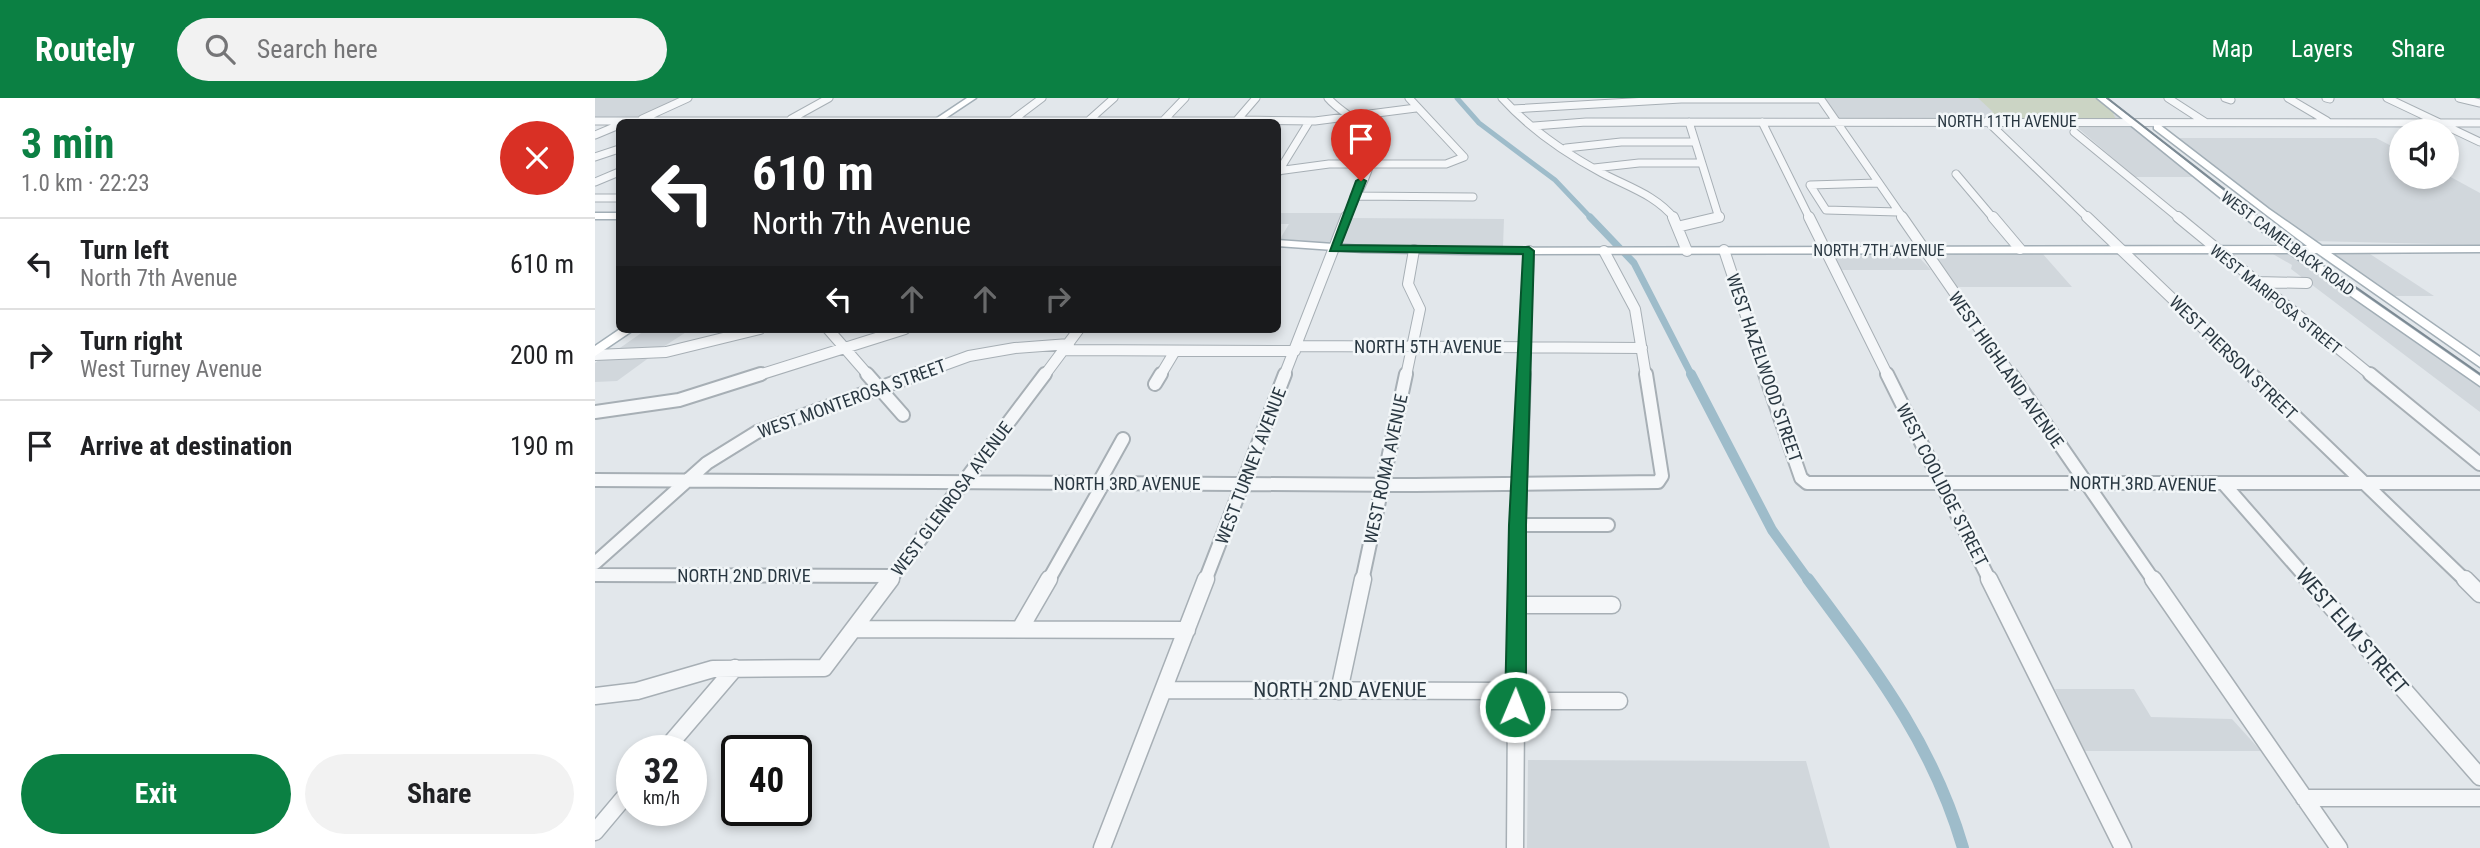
<!DOCTYPE html>
<html lang="en">
<head>
<meta charset="utf-8">
<style>
  body { margin:0; font-family:"Roboto Condensed",sans-serif; background:#f2f2f2; color:#202124; height:100vh; display:flex; flex-direction:column; font-size:26px; white-space:nowrap }
  * { box-sizing:border-box; margin:0 }
  p { font-size:23px; color:#757577 }
  .icon { flex:none; width:38px; height:38px; fill:none; stroke:currentColor; stroke-width:2; stroke-linecap:round; stroke-linejoin:round }
  .map { position:relative; flex:1; overflow:hidden }
  .drawer { display:flex; flex-direction:column; background:#fff; width:595px }
  .drawer>* { flex:none }
  .guide { position:absolute; left:21px; top:21px; width:665px; height:214px; border-radius:10px; box-shadow:0 4px 10px #0003; background:#202124; color:#fff; overflow:hidden }
  .controls { position:absolute; left:1794px; top:21px; display:grid; gap:14px }
  .controls a { display:grid; place-items:center; width:70px; height:70px; border-radius:50%; background:#fff; box-shadow:0 4px 10px #0003; font-size:35px }
  .speed { position:absolute; left:21px; top:637px; display:flex; gap:14px; font-size:35px; font-weight:700; text-align:center }
  .speed>* { display:grid; place-content:center; width:91px; height:91px; border-radius:50%; background:#fff; box-shadow:0 4px 10px #0003; line-height:1 }
  .speed small { font-size:18px; font-weight:400 }
  .speed .limit { border:4px solid #111; border-radius:10px; background:#fff; color:#111 }
  .pin { position:absolute; display:grid; place-items:center; width:60px; height:60px; color:#fff; margin:-72px -30px; border-radius:50% 50% 50% 0; rotate:-45deg; box-shadow:0 0 7px #0007 }
  .pin .icon { rotate:45deg }
  .me { position:absolute; width:77px; margin:-38px; rotate:1deg; stroke-linejoin:round; filter:drop-shadow(0 0 5px #0008) }
  .turn { display:flex; align-items:center; gap:24px; height:147px; padding:0 21px; font-size:32px }
  .turn .icon { width:91px; height:91px; stroke-width:2.5 }
  .turn b { display:block; font-size:49px; line-height:60px }
  .lanes { display:flex; align-items:center; height:66px; padding:0 21px; background:#0003; justify-content:center; gap:35px; direction:ltr }
  .lanes .off { opacity:.35 }
  .round { display:grid; place-items:center; flex:none; width:74px; height:74px; border-radius:37px; background:#f2f2f2 }
  .overview { display:flex; align-items:center; justify-content:space-between; height:119px; padding:0 21px }
  h1 { font-size:42px; font-weight:700; line-height:52px; color:#0b8043 }
  .action { display:flex; gap:14px; margin-top:auto; padding:14px 21px }
  .action a { flex:1; height:80px; border-radius:42px; background:#0b8043; color:#fff; font-size:28px; font-weight:700; line-height:80px; text-align:center }
  .action a+a { background:#f2f2f2; color:#202124 }
  ul { padding:0; list-style:none }
  li { display:flex; align-items:center; gap:21px; height:91px; padding:0 21px; border-top:2px solid #e0e0e0 }
  li div { flex:1 }
  li b { display:block; font-size:26px }
  li em { font-style:normal }
  header { display:flex; align-items:center; gap:42px; box-sizing:border-box; height:98px; padding:0 35px; background:#0b8043; color:#fff }
  header strong { font-size:33px }
  nav { display:flex; gap:38px; margin-inline-start:auto; font-size:24px }
  .search { width:490px; height:63px; background:#f2f2f2; display:flex; align-items:center; gap:18px; box-sizing:border-box; padding:0 24px; border-radius:38px; color:#757577; font-size:26px }
  main { display:flex; flex:1; min-height:0 }
  .map>svg:first-child { display:block }
  .built { fill:#d1d7dc }
  .green { fill:#cbd4c4 }
  .lines { fill:none; stroke-linecap:round; stroke-linejoin:round }
  .canal-far3 { stroke:#9ebcca; stroke-width:5 }
  .canal-far2 { stroke:#9ebcca; stroke-width:7 }
  .canal-far1 { stroke:#9ebcca; stroke-width:10 }
  .canal { stroke:#9ebcca; stroke-width:12 }
  .minor-far3-casing { stroke:#a7afb5; stroke-width:9 }
  .minor-far2-casing { stroke:#a7afb5; stroke-width:12 }
  .minor-far1-casing { stroke:#a7afb5; stroke-width:16 }
  .minor-casing { stroke:#a7afb5; stroke-width:19 }
  .major-casing { stroke:#a2aeb6; stroke-width:3 }
  .minor-far3 { stroke:#f5f7f9; stroke-width:7 }
  .minor-far2 { stroke:#f5f7f9; stroke-width:10 }
  .minor-far1 { stroke:#f5f7f9; stroke-width:12 }
  .minor { stroke:#f5f7f9; stroke-width:16 }
  .major { fill:#fff; fill-rule:evenodd }
  .tram { stroke:#7c8a94; stroke-width:2 }
  .route { fill:#0b8043; stroke:#07532c; stroke-width:2 }
  .labels { text-anchor:middle; stroke-width:5; stroke-linejoin:round; paint-order:stroke }
  .far-street-label { font-size:16px; fill:#2a3842; stroke:#f2f6f8 }
  .street-label { font-size:18px; fill:#2a3842; stroke:#f2f6f8 }
  .near-street-label { font-size:21px; fill:#2a3842; stroke:#f2f6f8 }
</style>
</head>
<body>
<header>
<strong>Routely</strong>
<div class="search"><svg class="icon" aria-label="search" viewBox="0 0 24 24"><circle cx="10" cy="10" r="6"/><path d="M15 15l6 6"/></svg>Search here</div>
<nav><a>Map</a><a>Layers</a><a>Share</a></nav>
</header>
<main>
<section class="drawer">
<div class="overview"><div><h1>3 min</h1><p>1.0 km · 22:23</p></div><a class="round" style="background:#d93025;color:#fff"><svg class="icon" aria-label="close" viewBox="0 0 24 24"><path d="M6 6l12 12M18 6L6 18"/></svg></a></div>
<ul>
<li><svg class="icon" aria-label="left" viewBox="0 0 24 24"><path d="M17 20v-9H6M10 6l-5 5 5 5"/></svg><div><b>Turn left</b><p>North 7th Avenue</p></div><em>610 m</em></li>
<li><svg class="icon" aria-label="right" viewBox="0 0 24 24"><path d="M7 20v-9h11M14 6l5 5-5 5"/></svg><div><b>Turn right</b><p>West Turney Avenue</p></div><em>200 m</em></li>
<li><svg class="icon" aria-label="arrive" viewBox="0 0 24 24"><path d="M6 21V4h12l-3 4 3 4H6"/></svg><div><b>Arrive at destination</b></div><em>190 m</em></li>
</ul>
<div class="action"><a>Exit</a><a>Share</a></div>
</section>
<div class="map">
<svg width="1885" height="750" viewBox="0 0 1885 750">
  <rect width="100%" height="100%" fill="#e2e7eb"/>
  <path class="built" d="M0,0H89L43,20L0,21Z
    M1228,0H1502L1529,21L1244,22Z
    M1477,25L1538,26L1599,79H1540Z
    M1581,40H1781L1806,53V79L1852,77L1885,95V147L1718,143Z
    M683,115H748L734,145L685,141L694,126H683Z
    M756,120L909,121L908,149L746,146Z
    M1739,154H1772L1839,198H1796L1737,157Z
    M1320,155L1336,172H1243L1237,156Z
    M1447,155L1477,189H1358L1337,156Z
    M1676,155L1698,157L1885,289V314L1696,171L1697,167Z
    M52,231H96L65,251L22,252Z
    M55,259L22,283L0,284V265L4,262Z
    M1460,591H1539L1556,619L1637,621L1666,653H1489Z
    M933,662L1211,663L1235,750H932Z"/>
  <path class="green" d="M1383,0H1500L1521,16H1518L1521,21H1406L1394,15L1398,14Z"/>
  <g class="lines">
    <path class="canal-far3" d="M862,0L884,25L960,82L997,121"/>
    <path class="canal-far2" d="M995,119L1039,165L1097,278"/>
    <path class="canal-far1" d="M1096,276L1177,432L1214,483"/>
    <path class="canal" d="M1213,481C1278,569 1337,643 1368,750"/>
    <defs>
      <path id="minor-far3" d="M733,0C744,13 761,20 771,33C789,58 760,98 750,121
        M907,0C935,31 970,55 1007,75C1033,89 1061,97 1080,121
        M1225,0L1309,121
        M1573,0L1610,24
        M1630,0L1636,2
        M1693,0L1732,23
        M1731,0L1735,1
        M1792,0L1885,44
        M1864,0L1885,5
        M918,11L1086,1H1226
        M47,21L93,0
        M196,21L234,0
        M642,22L661,0
        M647,22L720,23L821,10
        M0,23H640
        M1392,23L1494,121
        M415,24L447,0
        M492,24L519,0
        M567,24L590,0
        M1094,24L1124,120L1119,121
        M1167,24L1215,121
        M939,28L991,24L1885,25
        M1479,34L1585,121
        M0,37L24,27
        M971,50L1026,44H1100
        M0,59L24,51
        M999,70L1044,65H1106
        M682,73L734,66H851L869,59L814,0
        M682,76L714,24
        M1361,76L1399,121
        M0,84L24,74
        M1283,85L1215,87L1231,112L1303,114
        M759,98L878,99
        M0,100H24"/>
      <path id="minor-far2" d="M1078,119L1092,153
        M1214,119L1293,278
        M1307,119L1417,278
        M1398,119L1425,151
        M1492,119L1658,278
        M1583,119L1777,278
        M1086,128L1124,119
        M1129,152L1171,278
        M1009,153L1040,211L1051,278
        M1661,184L1712,185
        M233,231L274,278
        M702,248L1047,250
        M469,252L700,253
        M0,257L71,254L165,231
        M161,278L310,231
        M319,278L374,258L420,250L474,246
        M449,278L484,231
        M565,278L580,253
        M689,278L751,119
        M811,278L825,211L813,186L819,152
        M929,278L934,153"/>
      <path id="minor-far1" d="M272,276L308,317
        M1170,276L1206,380L1212,385H1885
        M1292,276L1395,483
        M1416,276L1559,483
        M1656,276L1871,483
        M1775,276L1885,366
        M560,286L566,276
        M0,314L84,302L166,276
        M0,382L820,387L1063,384L1067,378L1051,276
        M503,386L528,341
        M1629,386L1714,483
        M923,427H1013
        M0,465L112,365L162,334L323,276
        M0,477L298,478
        M294,483L450,276
        M453,483L508,386
        M610,483L690,276
        M767,483L811,276
        M922,483L929,276"/>
      <path id="minor" d="M1394,481L1528,750
        M1558,481L1744,750
        M1712,481L1885,679
        M1870,481L1885,496
        M922,507H1017
        M259,531L592,532
        M425,531L454,481
        M569,592L920,593
        M744,593L768,481
        M0,598L42,593L118,571L229,570L296,481
        M920,603H1024
        M69,653L140,570
        M1709,700H1885
        M0,734L37,690
        M507,750L611,481
        M920,750L922,481"/>
      <path id="major" d="M372,0H381L345,24H336Z
        M1502,0H1511L1699,148H1712L1559,31V27H1565L1674,111L1727,148H1885V154L1736,155L1885,259V269L1722,155H1709L1885,278V288L1694,155L871,156L767,154L682,148V142L767,148L871,150L1685,148Z
        M0,115H24V121H0Z
        M25,231H40L0,258V248Z"/>
    </defs>
    <use href="#minor-far3" class="minor-far3-casing"/>
    <use href="#minor-far2" class="minor-far2-casing"/>
    <use href="#minor-far1" class="minor-far1-casing"/>
    <use href="#minor" class="minor-casing"/>
    <use href="#major" class="major-casing"/>
    <use href="#minor-far3" class="minor-far3"/>
    <use href="#minor-far2" class="minor-far2"/>
    <use href="#minor-far1" class="minor-far1"/>
    <use href="#minor" class="minor"/>
    <use href="#major" class="major"/>
    <path class="tram" d="M1512,0L1706,151L1885,276"/>
  </g>
  <path class="route" d="M766,80L771,83L746,147L934,149L939,153L931,427V609L928,614H913L910,609L914,427L928,156L735,153L761,83Z"/>
  <g class="labels">
    <g class="far-street-label">
      <text x="1412" y="29">NORTH 11TH AVENUE</text>
      <text transform="translate(1693 145) rotate(37)" y="6">WEST CAMELBACK ROAD</text>
      <text x="1284" y="158">NORTH 7TH AVENUE</text>
      <text transform="translate(1681 201) rotate(39)" y="6">WEST MARIPOSA STREET</text>
    </g>
    <g class="street-label">
      <text x="833" y="255">NORTH 5TH AVENUE</text>
      <text transform="translate(1638 260) rotate(44)" y="6">WEST PIERSON STREET</text>
      <text transform="translate(1169 270) rotate(71)" y="6">WEST HAZELWOOD STREET</text>
      <text transform="translate(1411 272) rotate(55)" y="6">WEST HIGHLAND AVENUE</text>
      <text transform="translate(257 301) rotate(-20)" y="6">WEST MONTEROSA STREET</text>
      <text transform="translate(656 368) rotate(-69)" y="6">WEST TURNEY AVENUE</text>
      <text transform="translate(791 371) rotate(-78)" y="6">WEST ROMA AVENUE</text>
      <text x="532" y="392">NORTH 3RD AVENUE</text>
      <text transform="translate(1548 386) rotate(1)" y="6">NORTH 3RD AVENUE</text>
      <text transform="translate(1347 387) rotate(63)" y="6">WEST COOLIDGE STREET</text>
      <text transform="translate(357 401) rotate(-53)" y="6">WEST GLENROSA AVENUE</text>
      <text x="149" y="484">NORTH 2ND DRIVE</text>
    </g>
    <g class="near-street-label">
      <text transform="translate(1757 533) rotate(49)" y="7">WEST ELM STREET</text>
      <text x="745" y="599">NORTH 2ND AVENUE</text>
    </g>
  </g>
</svg>
<div class="controls">
<a><svg class="icon" aria-label="sound" viewBox="0 0 24 24"><path d="M4 9h4l5-4v14l-5-4H4zM17 9q2 3 0 6"/></svg></a>
</div>
<div class="speed"><div>32<small>km/h</small></div><div class="limit">40</div></div>
<div class="pin" style="left:766px;top:83px;background:#d93025"><svg class="icon" aria-label="arrive" viewBox="0 0 24 24"><path d="M6 21V4h12l-3 4 3 4H6"/></svg></div>
<svg class="me" style="left:920px;top:609px" viewBox="-20 -20 40 40"><circle r="17" fill="#0b8043" stroke="#fff" stroke-width="3"/><path d="M0-11L8 9 0 5-8 9z" fill="#fff"/></svg>
<div class="guide">
<div class="turn"><svg class="icon" aria-label="left" viewBox="0 0 24 24"><path d="M17 20v-9H6M10 6l-5 5 5 5"/></svg><div><b>610 m</b>North 7th Avenue</div></div>
<div class="lanes"><svg class="icon" aria-label="left" viewBox="0 0 24 24"><path d="M17 20v-9H6M10 6l-5 5 5 5"/></svg><svg class="icon off" aria-label="ahead" viewBox="0 0 24 24"><path d="M12 20V5M6 11l6-6 6 6"/></svg><svg class="icon off" aria-label="ahead" viewBox="0 0 24 24"><path d="M12 20V5M6 11l6-6 6 6"/></svg><svg class="icon off" aria-label="right" viewBox="0 0 24 24"><path d="M7 20v-9h11M14 6l5 5-5 5"/></svg></div>
</div>
</div>
</main>
</body>
</html>
